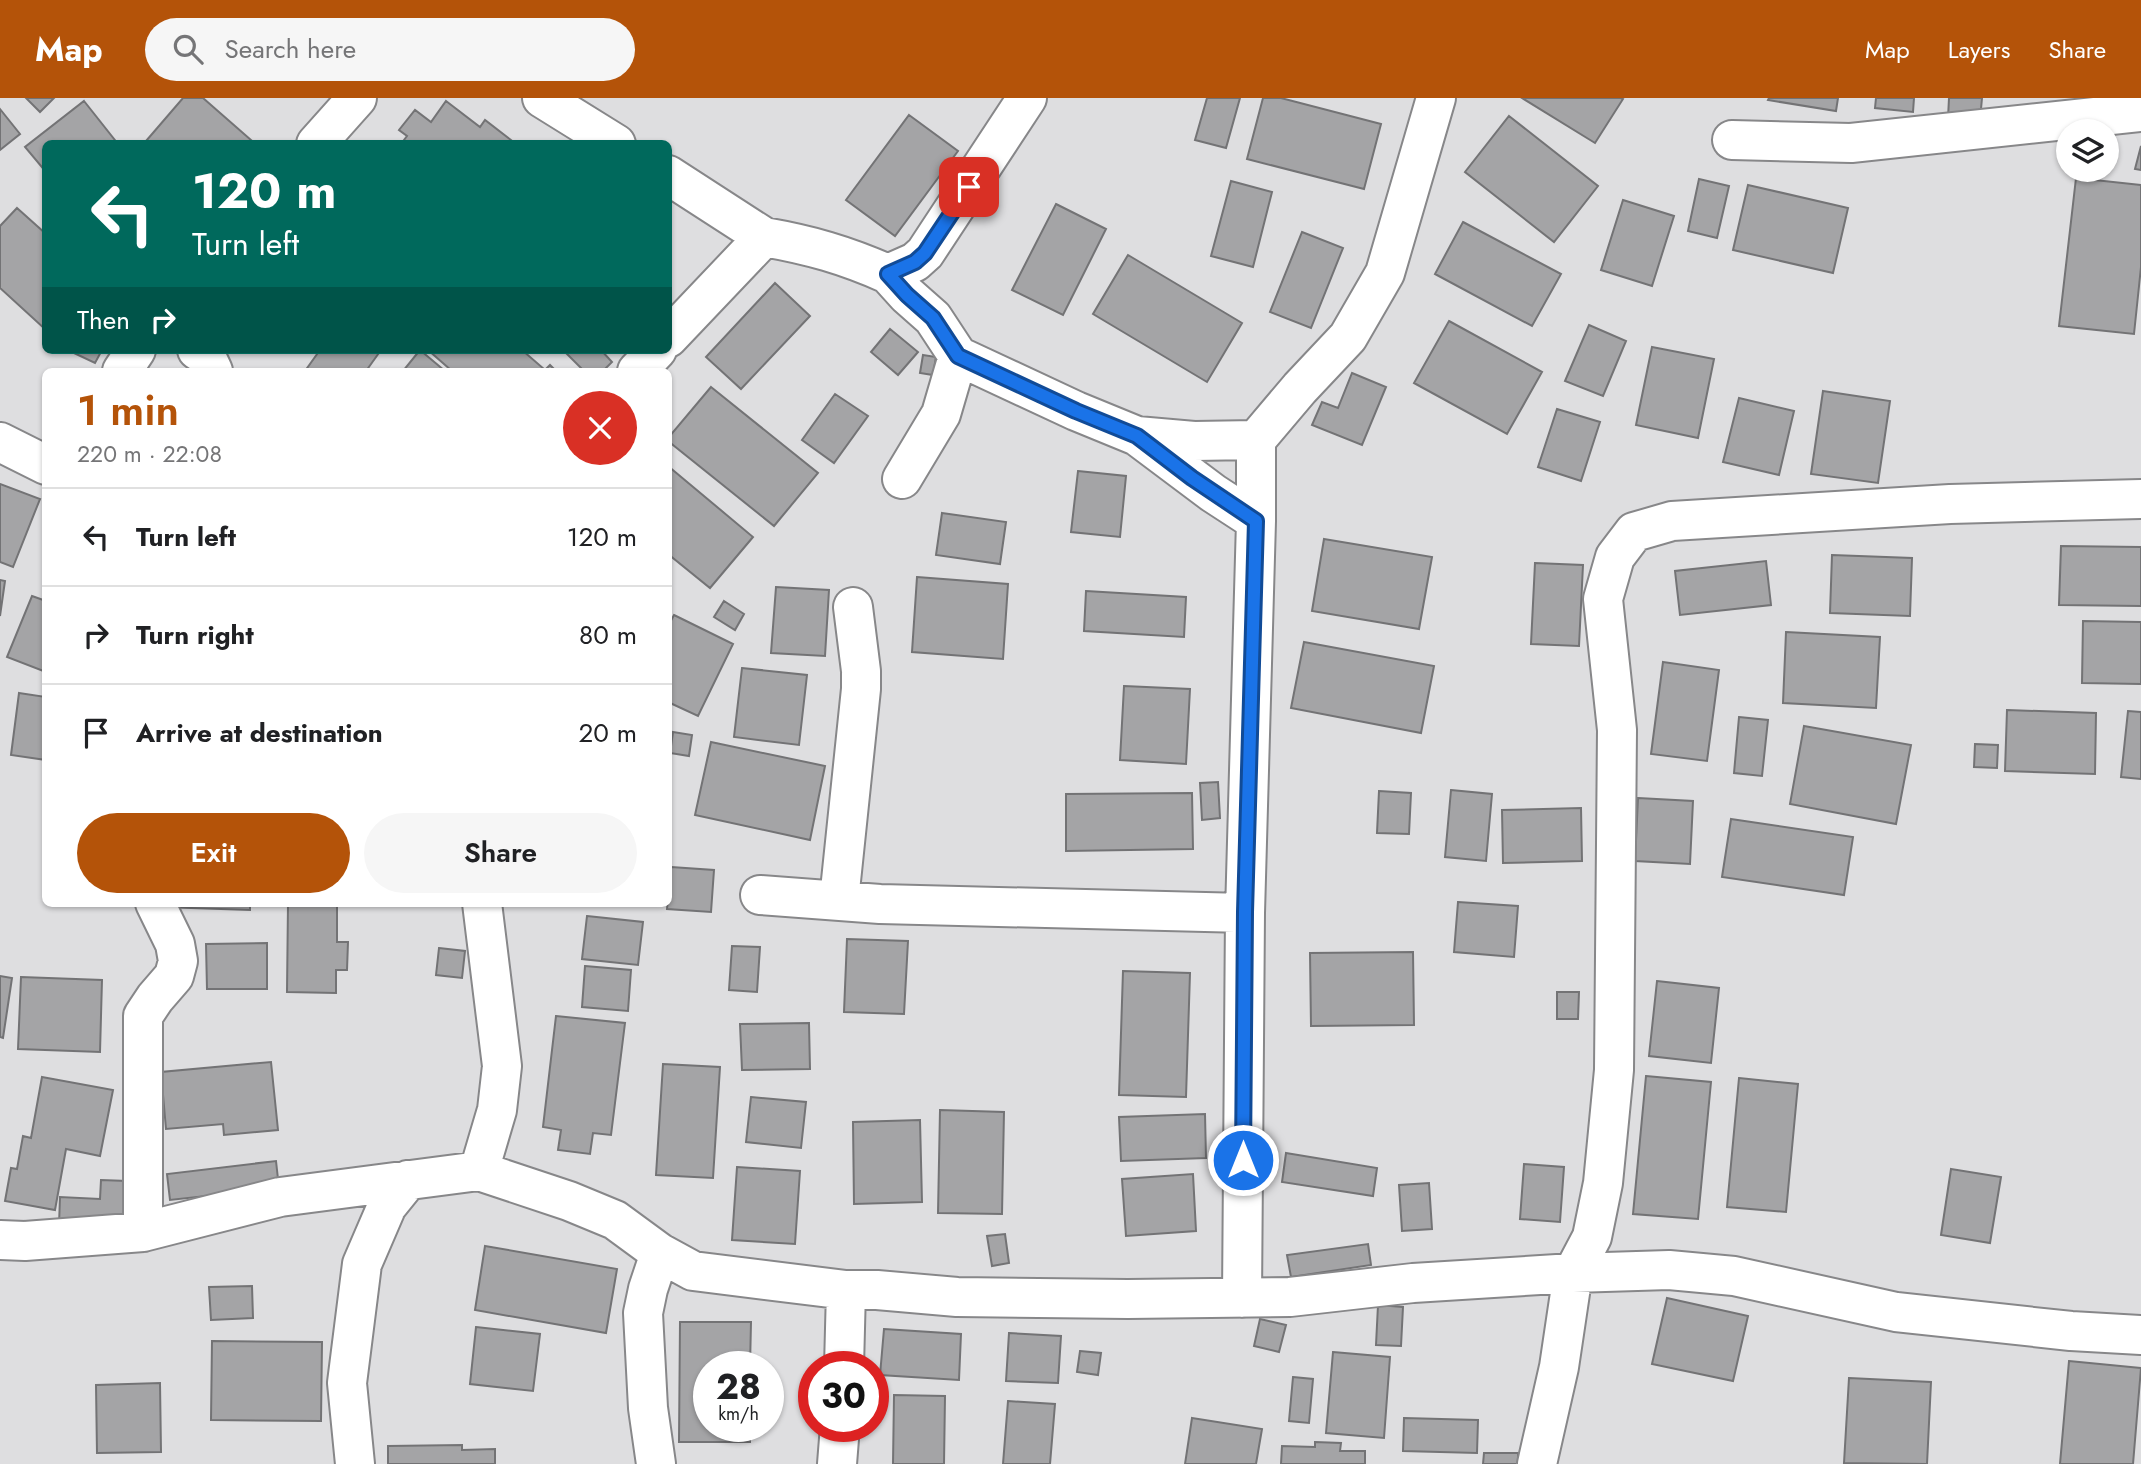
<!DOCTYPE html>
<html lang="en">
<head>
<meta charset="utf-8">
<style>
  body { margin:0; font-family:Jost,sans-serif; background:#f6f6f6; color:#202124; height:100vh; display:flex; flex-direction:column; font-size:26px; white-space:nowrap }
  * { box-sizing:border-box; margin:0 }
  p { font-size:23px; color:#757577 }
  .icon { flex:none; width:38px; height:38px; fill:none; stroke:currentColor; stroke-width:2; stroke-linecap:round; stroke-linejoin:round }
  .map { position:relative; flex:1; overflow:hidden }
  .side { position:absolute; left:42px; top:270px; width:630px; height:539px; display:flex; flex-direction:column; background:#fff; border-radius:10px; box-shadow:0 2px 5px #0004 }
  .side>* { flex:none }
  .guide { position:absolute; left:42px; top:42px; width:630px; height:214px; border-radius:10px; box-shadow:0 2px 5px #0004; background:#00695c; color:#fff; overflow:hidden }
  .fabs { position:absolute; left:2056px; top:21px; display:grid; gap:14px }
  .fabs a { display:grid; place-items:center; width:63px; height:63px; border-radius:50%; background:#fff; box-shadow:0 2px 5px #0004; font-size:35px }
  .speed { position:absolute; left:693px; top:1253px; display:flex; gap:14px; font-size:35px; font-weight:700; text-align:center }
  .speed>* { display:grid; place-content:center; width:91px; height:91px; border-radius:50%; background:#fff; box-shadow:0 2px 5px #0004; line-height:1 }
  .speed small { font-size:18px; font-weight:400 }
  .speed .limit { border:10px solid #d22; background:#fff; color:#111 }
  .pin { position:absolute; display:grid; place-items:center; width:60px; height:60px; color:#fff; margin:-30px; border-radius:14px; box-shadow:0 4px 10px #0006 }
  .me { position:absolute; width:77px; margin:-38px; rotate:0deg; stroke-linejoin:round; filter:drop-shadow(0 0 5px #0008) }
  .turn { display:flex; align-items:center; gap:24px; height:147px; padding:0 35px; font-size:32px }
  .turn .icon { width:91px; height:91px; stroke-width:2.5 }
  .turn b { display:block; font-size:49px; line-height:60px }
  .then { display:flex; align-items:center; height:66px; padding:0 35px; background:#0003; gap:14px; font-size:26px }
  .round { display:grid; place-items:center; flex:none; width:74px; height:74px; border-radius:37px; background:#f6f6f6 }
  .head { display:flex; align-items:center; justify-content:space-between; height:119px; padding:0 35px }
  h1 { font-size:42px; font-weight:600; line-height:52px; color:#b45309 }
  .button { display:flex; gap:14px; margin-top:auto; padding:14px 35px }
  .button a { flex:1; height:80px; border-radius:42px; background:#b45309; color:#fff; font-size:28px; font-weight:600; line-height:80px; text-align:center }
  .button a+a { background:#f6f6f6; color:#202124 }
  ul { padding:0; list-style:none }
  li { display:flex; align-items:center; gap:21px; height:98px; padding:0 35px; border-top:2px solid #e0e0e0 }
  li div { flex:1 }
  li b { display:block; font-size:26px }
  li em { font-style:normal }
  header { display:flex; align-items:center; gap:42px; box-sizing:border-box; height:98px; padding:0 35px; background:#b45309; color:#fff }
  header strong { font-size:33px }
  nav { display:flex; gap:38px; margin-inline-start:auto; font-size:24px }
  .search { width:490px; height:63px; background:#f6f6f6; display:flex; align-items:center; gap:18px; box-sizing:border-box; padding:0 24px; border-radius:38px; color:#757577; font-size:26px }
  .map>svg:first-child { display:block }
  .building { fill:#a4a4a6; stroke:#737375; stroke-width:2 }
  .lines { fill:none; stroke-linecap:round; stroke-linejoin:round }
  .minor-casing { stroke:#878789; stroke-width:42 }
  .minor { stroke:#fff; stroke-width:38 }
  .route-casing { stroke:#114b97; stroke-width:18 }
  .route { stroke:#1a73e8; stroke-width:12 }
</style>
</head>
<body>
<header>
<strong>Map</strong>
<div class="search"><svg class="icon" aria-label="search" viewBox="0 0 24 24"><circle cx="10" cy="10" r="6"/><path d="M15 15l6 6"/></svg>Search here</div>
<nav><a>Map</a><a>Layers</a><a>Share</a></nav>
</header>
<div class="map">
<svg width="2141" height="1366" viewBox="0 0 2141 1366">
  <rect width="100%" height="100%" fill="#dedee0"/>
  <path class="building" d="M26,0H54L40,14Z
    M183,0H203L251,42L247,46H149L146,43Z
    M1207,0H1240L1226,50L1195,42Z
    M1263,0H1281L1381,26L1364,91L1247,61Z
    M1522,0H1621L1623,1L1595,45Z
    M1769,0H1838L1836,13L1768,2Z
    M1876,0H1914L1913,14L1875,10Z
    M1949,0H1982L1980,22L1948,20Z
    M84,3L118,46H46V74L25,49Z
    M446,3L480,29L485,22L516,46H401L407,38L399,32L415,12L431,24Z
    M0,11L20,36L0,52Z
    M909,17L958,53L895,138L846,102Z
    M1509,18L1598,88L1554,144L1465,74Z
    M2141,48V72L2135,71Z
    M2076,80L2141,87V169L2134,236L2059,228Z
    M1699,81L1729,88L1717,140L1688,133Z
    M1231,83L1272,94L1253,169L1211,158Z
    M1748,87L1848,110L1833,175L1733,152Z
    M1623,102L1674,118L1652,188L1601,172Z
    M1056,106L1106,131L1063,217L1012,192Z
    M17,110L46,136V232L0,190V128Z
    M1463,124L1561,176L1532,228L1435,176Z
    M1302,134L1343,150L1311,230L1270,214Z
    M1128,157L1242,225L1207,284L1093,216Z
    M775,185L810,218L741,291L706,259Z
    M1449,223L1542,274L1507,336L1414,285Z
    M1589,227L1626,243L1603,298L1565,283Z
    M890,231L918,254L898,277L871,254Z
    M1652,249L1714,261L1698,340L1636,327Z
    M76,252H102L95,265L74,255Z
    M320,252H381L366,273H305Z
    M420,252L445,273H403Z
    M428,252H522L545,272L550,267L556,273H452Z
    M563,252H601L612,264L603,273H584Z
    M923,257L936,259L933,277L920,275Z
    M1352,275L1386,289L1362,347L1312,327L1322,304L1338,310Z
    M711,289L818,375L774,428L668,343V340Z
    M1823,293L1890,303L1878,385L1811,376Z
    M835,296L868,318L834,365L802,342Z
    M1739,300L1794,313L1779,377L1723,364Z
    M1557,311L1600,324L1581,383L1538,369Z
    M668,368L753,439L710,490L668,456Z
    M1078,373L1126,378L1120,439L1071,434Z
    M0,386L40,401L13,469L0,464Z
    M942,415L1006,424L1000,466L936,457Z
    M1324,441L1432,459L1419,531L1312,513Z
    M2061,448L2141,449V508L2059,507Z
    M1832,457L1912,460L1910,518L1830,515Z
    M1766,463L1771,507L1680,517L1675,473Z
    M1535,465L1583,467L1579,548L1531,546Z
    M917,479L1008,486L1003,561L912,554Z
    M0,482L5,483L0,518Z
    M776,489L829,492L825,558L771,555Z
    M1086,493L1186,499L1184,539L1084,533Z
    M32,498L46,503V574L7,559Z
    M724,503L744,516L735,532L714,519Z
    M674,517L733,546L698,618L668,604V528Z
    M2083,523L2141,524V586L2082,585Z
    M1786,534L1880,539L1876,610L1783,605Z
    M1304,544L1434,568L1421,635L1291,610Z
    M1663,564L1719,572L1707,663L1651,656Z
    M742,570L807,577L799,647L734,639Z
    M1124,588L1190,591L1186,666L1120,662Z
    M19,595L46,599V662L11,657Z
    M2007,612L2096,615L2095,676L2005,673Z
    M2128,613L2141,614V681L2121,679Z
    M1739,619L1768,622L1762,678L1734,675Z
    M1804,628L1911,647L1896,726L1790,706Z
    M673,634L692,637L689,658L670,655Z
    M711,644L825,668L810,742L695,717Z
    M1975,646L1998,647L1997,670L1974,669Z
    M1218,684L1220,720L1202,722L1200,685Z
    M1451,692L1492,696L1486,763L1445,759Z
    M1379,693L1411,695L1409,736L1377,735Z
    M1192,695L1193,751L1066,753V696Z
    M1638,700L1693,703L1690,766L1635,763Z
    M1581,710L1582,763L1503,765L1502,712Z
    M1731,721L1853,739L1844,797L1722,779Z
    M671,769L714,772L711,814L667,811Z
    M1458,804L1518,808L1514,859L1454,854Z
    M162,805H250V812L162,809Z
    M288,806H337V844H348L347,872H336V895L287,894Z
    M587,818L643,824L638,867L582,861Z
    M847,841L908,843L904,916L844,914Z
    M267,845V891H207L206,846Z
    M732,848L760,849L757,894L729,892Z
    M439,850L465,853L462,880L436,877Z
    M1413,854L1414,927L1311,928L1310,855Z
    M585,868L631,872L628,913L582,909Z
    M1123,873L1190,875L1186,999L1119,997Z
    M0,878L12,880L3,940L0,939Z
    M21,879L102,882L100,954L18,951Z
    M1657,883L1719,890L1711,965L1649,958Z
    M1557,894H1579L1578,921H1557Z
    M556,918L625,925L611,1037L593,1035L590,1056L558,1052L561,1032L543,1029Z
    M809,925L810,971L742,972L740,926Z
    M271,964L278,1032L224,1037L223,1026L166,1031L161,974Z
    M663,966L720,969L713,1080L656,1077Z
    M1646,978L1711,984L1698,1121L1633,1116Z
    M42,979L113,992L100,1058L66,1051L55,1112L5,1103L11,1070L17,1071L23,1038L31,1040Z
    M1739,980L1798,986L1786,1114L1727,1109Z
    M751,999L806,1004L801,1050L746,1044Z
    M940,1012L1004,1014L1002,1116L938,1115Z
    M1205,1016L1206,1060L1121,1063L1119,1019Z
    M920,1022L922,1104L854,1106L853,1024Z
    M1286,1055L1377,1070L1373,1098L1282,1084Z
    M276,1063L279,1090L170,1102L167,1076Z
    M1524,1066L1564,1069L1560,1124L1520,1121Z
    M737,1069L800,1073L795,1146L732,1142Z
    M1951,1071L2001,1079L1990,1145L1941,1137Z
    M1193,1076L1196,1133L1126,1138L1122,1081Z
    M101,1082L127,1083L125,1130L59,1127L60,1099L100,1101Z
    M1429,1085L1432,1131L1402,1133L1399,1087Z
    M1005,1136L1009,1165L992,1168L987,1138Z
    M1368,1146L1371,1167L1291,1179L1287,1157Z
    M485,1148L617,1171L606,1235L475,1212Z
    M252,1188L253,1220L211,1222L209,1189Z
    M1667,1200L1748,1218L1733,1283L1652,1266Z
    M1378,1207L1403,1209L1401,1248L1376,1247Z
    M1260,1221L1286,1227L1279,1254L1254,1248Z
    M680,1224H751L750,1269H709V1328H750V1344H679Z
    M476,1229L540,1236L533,1293L470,1286Z
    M884,1231L961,1236L959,1282L880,1277Z
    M1009,1235L1061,1238L1058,1285L1006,1283Z
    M212,1243L322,1244L321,1323L211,1322Z
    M1080,1253L1101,1255L1098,1277L1077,1274Z
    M1333,1254L1390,1259L1384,1340L1326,1335Z
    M2069,1263L2141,1270L2133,1366H2060Z
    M1293,1279L1313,1281L1309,1325L1289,1323Z
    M1849,1280L1931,1284L1927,1366L1844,1365Z
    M160,1285L161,1354L97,1355L96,1287Z
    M894,1297L945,1298L944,1366H893Z
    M1008,1303L1055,1306L1050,1366H1003Z
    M1192,1320L1262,1331L1256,1366H1185Z
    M1404,1320L1478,1322L1477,1355L1403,1353Z
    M1315,1344L1341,1345L1340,1353H1365V1366H1281L1282,1348L1315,1349Z
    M462,1347V1352L495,1351V1366H388V1348Z
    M1484,1355H1518V1366H1483Z"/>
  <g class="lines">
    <defs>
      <path id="minor" d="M542,0L616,46
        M1732,42L1851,45L2141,14
        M316,46L357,0
        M668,77L764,139
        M888,176L907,197L933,220L958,258L1076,313L1137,338L1194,343L1256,342
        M668,240L764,139C810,147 845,157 888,176L915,164L925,155L1027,0
        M197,252L206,258L213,273
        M122,273L136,252
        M637,273L657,252
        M1137,338L1213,395L1256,423
        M0,344L46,367
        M902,381L941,316L958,258
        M760,797L880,806L1245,815
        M839,802L861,591V573L853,509
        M479,1073L497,1012L502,968L482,805
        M143,1134V918L155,900L174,878L178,863L175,846L155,805
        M0,1142L25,1143L143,1134L280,1099L479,1073L569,1103L615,1122L660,1155L693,1173L846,1192H877L957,1199L1128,1201L1290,1199L1413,1185L1573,1175L1669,1172L1734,1178L1896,1214L2071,1233L2141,1237
        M1242,1200L1245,815L1256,423V342L1300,290L1348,239L1385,175L1436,0
        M844,1269L846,1192
        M355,1366L347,1285L362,1166L387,1108L408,1082
        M656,1366L648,1310L643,1215L648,1191L660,1155
        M837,1366L840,1328
        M1537,1366L1559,1269L1573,1175L1592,1139L1603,1085L1614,972L1617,632L1603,501L1615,459L1634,434L1672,423L1950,406L2141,401"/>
    </defs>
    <use href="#minor" class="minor-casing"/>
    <use href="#minor" class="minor"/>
  </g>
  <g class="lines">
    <defs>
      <path id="route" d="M969,89L925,155L915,164L888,176L907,197L933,220L958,258L1076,313L1137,338L1192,380L1256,423L1245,814L1243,1062"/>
    </defs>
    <use href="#route" class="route-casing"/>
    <use href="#route" class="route"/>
  </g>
</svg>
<div class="fabs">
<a><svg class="icon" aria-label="layers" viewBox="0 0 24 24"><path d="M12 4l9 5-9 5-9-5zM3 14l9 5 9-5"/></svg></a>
</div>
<div class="speed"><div>28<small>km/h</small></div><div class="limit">30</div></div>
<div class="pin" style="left:969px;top:89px;background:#d93025"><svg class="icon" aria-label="arrive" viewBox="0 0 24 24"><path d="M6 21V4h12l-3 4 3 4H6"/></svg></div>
<svg class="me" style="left:1243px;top:1062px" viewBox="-20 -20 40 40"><circle r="17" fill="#1a73e8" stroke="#fff" stroke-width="3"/><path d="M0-11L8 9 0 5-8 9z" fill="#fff"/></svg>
<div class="guide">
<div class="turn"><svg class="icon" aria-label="left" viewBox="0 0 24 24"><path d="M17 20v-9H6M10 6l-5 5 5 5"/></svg><div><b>120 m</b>Turn left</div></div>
<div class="then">Then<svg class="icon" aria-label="right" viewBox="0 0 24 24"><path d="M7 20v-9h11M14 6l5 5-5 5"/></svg></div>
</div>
<section class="side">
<div class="head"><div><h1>1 min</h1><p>220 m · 22:08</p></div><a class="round" style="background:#d93025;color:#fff"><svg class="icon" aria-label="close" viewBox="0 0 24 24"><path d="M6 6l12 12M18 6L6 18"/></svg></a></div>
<ul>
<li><svg class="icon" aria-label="left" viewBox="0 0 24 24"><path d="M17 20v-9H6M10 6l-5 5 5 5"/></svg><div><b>Turn left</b></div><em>120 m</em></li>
<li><svg class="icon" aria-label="right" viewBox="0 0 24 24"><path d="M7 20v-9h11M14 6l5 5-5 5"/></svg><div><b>Turn right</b></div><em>80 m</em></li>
<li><svg class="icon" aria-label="arrive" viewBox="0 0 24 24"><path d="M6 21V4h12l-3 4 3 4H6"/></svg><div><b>Arrive at destination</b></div><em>20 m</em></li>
</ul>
<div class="button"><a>Exit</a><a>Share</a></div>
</section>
</div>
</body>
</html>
